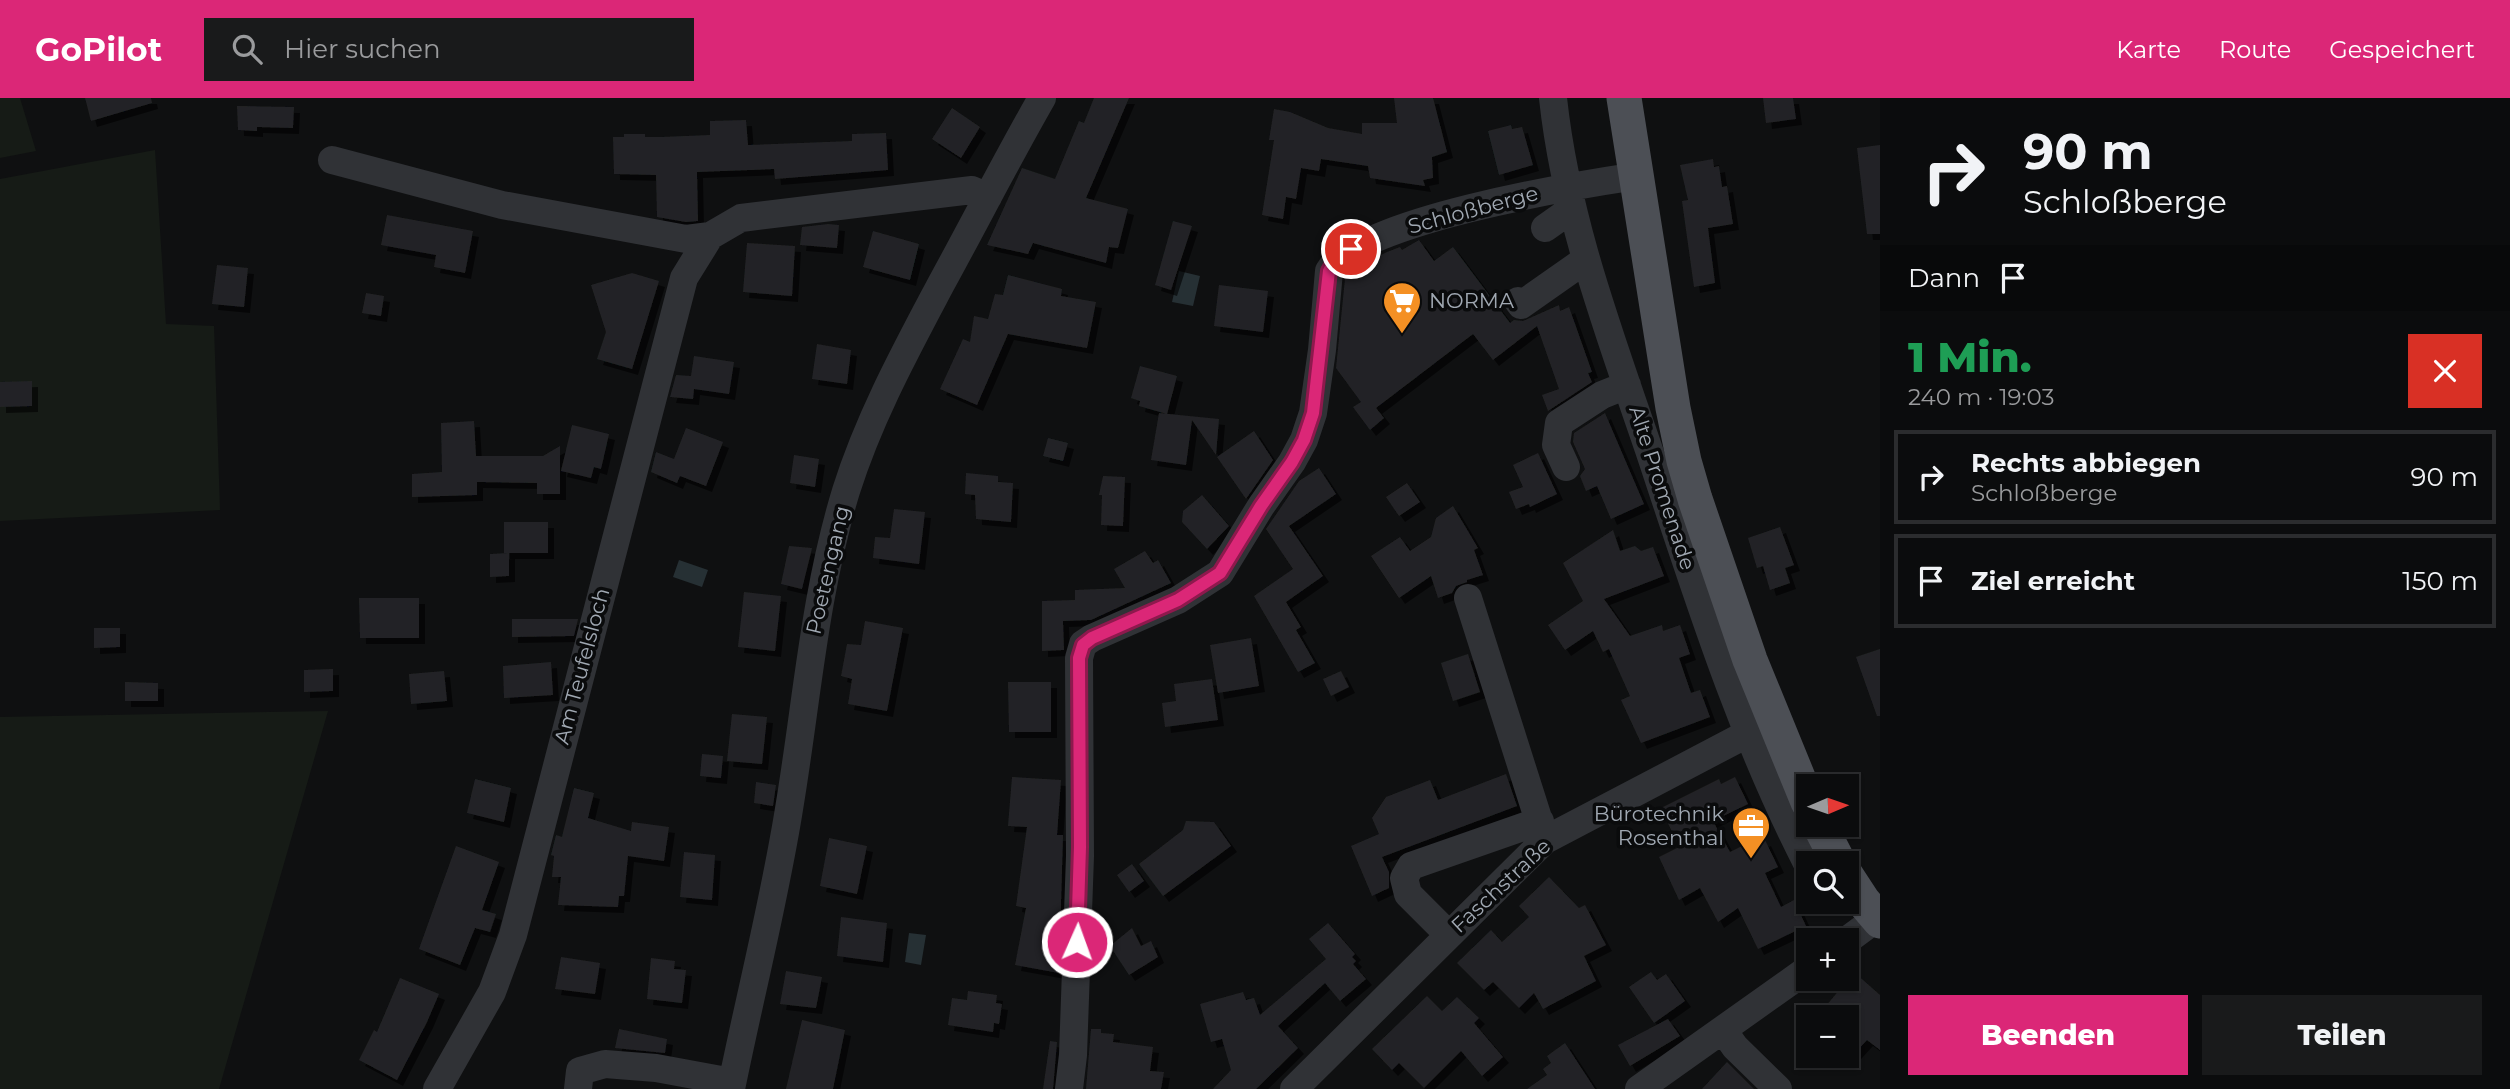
<!DOCTYPE html>
<html lang="de">
<head>
<meta charset="utf-8">
<style>
  body { margin:0; font-family:Montserrat,sans-serif; background:#191a1b; color:#f1f3f6; height:100vh; display:flex; flex-direction:column; font-size:26px; white-space:nowrap }
  * { box-sizing:border-box; margin:0 }
  p { font-size:23px; color:#9a9b9d }
  .icon { flex:none; width:38px; height:38px; fill:none; stroke:currentColor; stroke-width:2; stroke-linecap:round; stroke-linejoin:round }
  .map { position:relative; flex:1; overflow:hidden }
  .details { display:flex; flex-direction:column; background:#0b0c0d; width:630px }
  .details>* { flex:none }
  .hud { background:#0b0c0d; color:#f1f3f6; overflow:hidden }
  .needle { width:46px; rotate:88deg }
  .buttons { position:absolute; left:1796px; top:676px; display:grid; gap:14px }
  .buttons a { display:grid; place-items:center; width:63px; height:63px; border-radius:0px; background:#0b0c0d; box-shadow:0 2px 5px #0004,0 0 0 2px #2b2c2e; font-size:35px }
  .pin { position:absolute; display:grid; place-items:center; width:60px; height:60px; color:#fff; margin:-30px; border:4px solid #fff; border-radius:50%; box-shadow:0 2px 7px #0007 }
  .me { position:absolute; width:77px; margin:-38px; rotate:2deg; stroke-linejoin:round; filter:drop-shadow(0 0 5px #0008) }
  .turn { display:flex; align-items:center; gap:24px; height:147px; padding:0 28px; font-size:32px }
  .turn .icon { width:91px; height:91px; stroke-width:2.5 }
  .turn b { display:block; font-size:49px; line-height:60px }
  .then { display:flex; align-items:center; height:66px; padding:0 28px; background:#0003; gap:14px; font-size:26px }
  .round { display:grid; place-items:center; flex:none; width:74px; height:74px; border-radius:0px; background:#191a1b }
  .headline { display:flex; align-items:center; justify-content:space-between; height:119px; padding:0 28px }
  h1 { font-size:42px; font-weight:800; line-height:52px; color:#1e9e55 }
  .primary-button { display:flex; gap:14px; margin-top:auto; padding:14px 28px }
  .primary-button a { flex:1; height:80px; border-radius:0px; background:#db2777; color:#fff; font-size:28px; font-weight:800; line-height:80px; text-align:center }
  .primary-button a+a { background:#191a1b; color:#f1f3f6 }
  ul { padding:0; list-style:none }
  li { display:flex; align-items:center; gap:21px; height:94px; margin:0 14px 10px; padding:0 14px; border:4px solid #2b2c2e; border-radius:0px }
  li div { flex:1 }
  li b { display:block; font-size:26px }
  li em { font-style:normal }
  header { display:flex; align-items:center; gap:42px; box-sizing:border-box; height:98px; padding:0 35px; background:#db2777; color:#fff }
  header strong { font-size:33px }
  nav { display:flex; gap:38px; margin-inline-start:auto; font-size:24px }
  .search { width:490px; height:63px; background:#191a1b; display:flex; align-items:center; gap:18px; box-sizing:border-box; padding:0 24px; border-radius:0px; color:#9a9b9d; font-size:26px }
  main { display:flex; flex:1; min-height:0 }
  .map>svg:first-child { display:block }
  .green { fill:#161b16 }
  .water { fill:#263034 }
  .building { fill:#222325; filter:url(#shadow) }
  .lines { fill:none; stroke-linecap:round; stroke-linejoin:round }
  .minor { stroke:#303236; stroke-width:28 }
  .major { stroke:#4c4f55; stroke-width:35 }
  .route-casing { stroke:#8e194d; stroke-width:18 }
  .route { stroke:#db2777; stroke-width:12 }
  .labels { text-anchor:middle; stroke-width:7; stroke-linejoin:round; paint-order:stroke }
  .street-label { font-size:21px; fill:#a0a8b2; stroke:#0a0b0c }
  .poi-label { font-size:21px; fill:#a0a8b2; stroke:#0a0b0c; text-anchor:start }
</style>
</head>
<body>
<header>
<strong>GoPilot</strong>
<div class="search"><svg class="icon" aria-label="search" viewBox="0 0 24 24"><circle cx="10" cy="10" r="6"/><path d="M15 15l6 6"/></svg>Hier suchen</div>
<nav><a>Karte</a><a>Route</a><a>Gespeichert</a></nav>
</header>
<main>
<div class="map">
<svg width="1880" height="991" viewBox="0 0 1880 991">
  <defs>
    <filter id="shadow"><feDropShadow dx="6" dy="6" stdDeviation="0" flood-color="#0009"/></filter>
  </defs>
  <rect width="100%" height="100%" fill="#0f1011"/>
  <path class="green" d="M0,0H20L36,53L0,60Z
    M155,52L166,226L214,228L220,412L0,423V81Z
    M328,613L219,991H0V619Z"/>
  <path class="water" d="M1179,173L1200,178L1193,208L1172,204Z
    M679,462L708,472L702,489L673,479Z
    M909,835L926,837L921,867L905,864Z"/>
  <path class="building" d="M85,0H151L152,5L91,23Z
    M1094,0H1129L1086,100L1128,111L1118,150L1109,149L1106,165L1033,145L1028,156L987,147L1022,70L1055,81L1079,23L1084,25Z
    M1394,0H1433L1447,54L1432,59L1433,80L1423,82L1425,88L1370,80L1368,68L1321,61L1319,73L1301,70L1296,101L1286,99L1283,121L1262,117L1274,42H1269L1274,11L1290,14L1328,30L1362,36V25H1397Z
    M1763,0H1793L1796,21L1766,25Z
    M237,8L294,9L293,30L257,29V33L238,32Z
    M952,10L980,29L961,60L932,41Z
    M746,22L748,47L852,43V36L886,35L888,72L775,81L774,71L697,74L698,123L686,124L657,119L656,77L614,76L613,39H624V36H645V39H661L710,37V23Z
    M1511,27L1512,31L1522,29L1533,67L1499,77L1488,33Z
    M1880,47V136H1867L1857,50Z
    M1713,61L1714,69L1719,68L1722,89L1727,88L1733,126L1708,130L1715,185L1694,189L1682,103L1688,102L1680,67Z
    M387,117L473,133L465,175L434,169L436,157L381,147Z
    M1173,123L1192,128L1171,192L1155,187Z
    M828,126L839,127L837,150L800,147L802,129Z
    M873,133L919,146L910,182L863,169Z
    M1419,142L1434,163L1453,149L1510,225L1514,222L1523,223L1559,207L1560,213L1569,209L1592,274L1588,275L1592,284L1548,313L1542,297L1559,291L1537,228L1493,262L1473,236L1376,310L1384,320L1370,332L1353,309L1361,304L1336,270L1345,181L1357,169L1387,154L1400,149L1402,152Z
    M747,145L795,148L792,198L743,194Z
    M217,167L248,170L244,209L212,206Z
    M632,175L659,183L632,271L597,261L606,234L591,187Z
    M1008,177L1062,191L1061,198L1096,204L1087,250L1008,236L977,307L940,291L963,241L970,244L974,218L988,221L995,196L1003,197Z
    M1219,187L1268,193L1263,234L1214,228Z
    M366,195L384,198L381,218L362,215Z
    M817,246L851,252L847,286L812,281Z
    M694,258L734,264L729,296L694,291L693,301L670,299L676,277L691,278Z
    M1140,268L1177,278L1167,316L1139,308L1140,303L1131,300Z
    M32,283V308L0,309V284Z
    M1159,315L1219,321L1216,357L1192,322L1186,367L1151,362Z
    M1605,315L1644,406L1611,421L1597,388L1586,393L1580,378L1585,371L1573,344L1574,335Z
    M474,323L476,358H543L560,348V396H537V385L477,384V397L412,399V376L442,374L441,325Z
    M572,327L609,336L601,371L594,369L591,380L561,373Z
    M686,330L723,344L706,388L680,378L677,385L651,374L656,354L674,361Z
    M1254,333L1273,362L1246,401L1217,359Z
    M1048,340L1068,345L1063,363L1043,358Z
    M1538,355L1557,396L1530,409L1529,406L1516,411L1509,394L1523,389L1513,367Z
    M794,357L819,361L815,389L790,385Z
    M1319,370L1336,396L1289,428L1323,478L1286,504L1301,529L1296,532L1315,565L1298,574L1254,498L1293,471L1266,431L1299,383Z
    M966,375L998,378V384L1013,385L1011,424L976,421L975,397L965,396Z
    M1103,378L1125,379L1123,428L1101,427L1102,397H1099Z
    M1407,385L1420,404L1399,418L1386,399Z
    M1202,397L1229,428L1207,451L1182,424L1183,413Z
    M1453,408L1478,450L1474,452L1483,477L1467,482V484L1456,488L1452,495L1438,500L1431,478L1399,500L1371,458L1400,439L1410,453L1431,439L1436,420Z
    M894,411L925,414L919,466L873,460L875,439L890,440Z
    M504,424H548V455H504Z
    M1780,429L1794,467L1785,470L1790,485L1770,492L1763,468L1757,470L1748,440Z
    M1613,432L1620,453L1635,448L1641,453L1653,449L1664,478L1604,501L1630,538L1662,527L1663,533L1680,527L1690,556L1679,560L1691,595L1700,592L1710,619L1641,645L1621,602L1630,598L1609,551L1603,554L1593,533L1565,552L1548,527L1583,503L1563,465Z
    M789,448L812,450L802,491L781,486Z
    M1145,453L1153,465L1158,462L1171,485L1091,522L1063,523L1064,552L1042,553V503L1075,502V492L1125,490L1114,471Z
    M509,455V478L490,479V456Z
    M744,494L781,498L775,553L738,549Z
    M359,500H419V540H360Z
    M512,521H578L574,538L512,539Z
    M865,523L903,530L887,613L848,606L852,581L841,578L847,546L861,547Z
    M94,530H120V549L94,550Z
    M1251,540L1259,588L1218,595L1210,547Z
    M1880,551V618H1877L1856,559Z
    M1468,556L1480,594L1453,603L1441,565Z
    M551,564L553,597L504,600L503,568Z
    M333,571V593L304,594V572Z
    M444,573L447,603L411,606L409,576Z
    M1341,573L1349,589L1331,598L1323,581Z
    M1212,581L1218,622L1165,629L1162,605L1176,603L1174,586Z
    M125,584L158,585V603H125Z
    M1008,584H1051V634H1009Z
    M732,616L767,619L762,666L727,663Z
    M702,656L723,658L721,680L700,678Z
    M1506,676L1517,708L1382,759L1389,774V790L1372,798L1351,748L1379,736L1372,720L1386,699L1430,682L1438,702Z
    M1012,679L1061,682L1057,737H1063L1059,875L1015,867L1026,810L1016,808L1027,729L1008,728Z
    M1735,679L1748,706L1713,723L1730,754L1756,741L1758,745L1765,742L1778,769L1765,775L1781,809L1794,802L1806,828L1758,851L1738,810L1718,824L1700,790L1679,802L1659,759L1679,749L1661,710L1719,681L1721,686Z
    M475,681L511,690L504,724L467,715Z
    M756,684L776,687L773,708L754,705Z
    M574,690L594,695L588,720L631,733L632,724L669,729L664,763L628,758L624,798H619L618,809L558,807L561,779H552L554,758L551,757L556,737L562,739Z
    M1186,723L1214,724L1231,748L1163,798L1139,766L1183,732Z
    M829,740L867,748L857,796L820,788Z
    M456,748L499,764L482,812L496,816L490,834L475,830L460,867L419,851Z
    M684,754L715,757L712,802L680,799Z
    M1132,766L1144,783L1129,794L1117,777Z
    M1549,779L1579,810L1585,807L1606,847L1584,858L1596,883L1543,911L1534,895L1519,910L1493,884L1484,892L1457,865L1491,832L1502,844L1529,819L1519,808Z
    M841,819L887,825L883,864L837,858Z
    M1328,825L1355,856L1352,859L1356,863L1353,866L1366,881L1340,903L1325,885L1278,928L1298,950L1256,991H1213L1231,972L1222,941L1211,944L1200,906L1243,894L1246,902L1254,900L1260,917L1326,861L1309,841Z
    M1132,830L1141,848L1151,843L1158,859L1129,877L1110,848Z
    M561,859L600,865L595,896L555,891Z
    M651,860L675,863L674,871L686,872L682,905L647,901Z
    M786,873L822,879L816,910L780,906Z
    M1651,874L1657,882L1666,876L1685,903L1654,925L1629,889Z
    M1854,874L1880,897V952L1867,942L1846,965V919H1839L1826,908Z
    M400,880L439,896L427,924L397,982L359,962L374,932L377,934Z
    M968,893L997,897L996,905L1002,906L999,926L994,925L993,934L948,927L952,900L967,902Z
    M1427,898L1442,913L1457,899L1479,920L1474,925L1503,959L1482,978L1461,953L1424,990L1399,965L1392,972L1372,951Z
    M1668,921L1680,938L1630,968L1618,947Z
    M802,922L845,932L833,991H786Z
    M619,931L667,941L665,955L615,950Z
    M1091,931H1101V935L1114,936L1113,944L1153,949L1150,973L1164,974L1161,991H1086Z
    M1050,943L1057,944L1053,991H1043Z
    M1565,945L1595,991H1527L1547,977L1543,971L1551,965L1547,958Z
    M1727,964L1754,991H1702Z"/>
  <g class="lines">
    <path class="minor" d="M1553,0C1566,122 1610,237 1649,352C1696,493 1740,635 1808,767
      M332,62L502,107L686,141L710,138L741,120L972,92L988,99
      M1545,130L1562,118L1573,115
      M1518,203L1521,207L1578,167L1587,164
      M1566,369L1556,347L1559,325L1602,297L1627,287
      M1468,500L1545,742
      M1449,837L1408,796L1404,780L1411,768L1540,723
      M1846,843L1877,820
      M1723,932L1735,949L1778,991
      M437,991L492,894L513,837L684,180L710,138
      M578,991L580,973L605,966L656,970L732,984
      M731,991C750,897 774,805 789,711C807,603 814,498 846,393C869,320 905,254 941,186C975,124 1007,61 1042,0
      M1069,991L1073,957L1080,758L1079,560L1083,546L1092,540L1178,502L1220,475L1261,408L1292,364L1304,342L1313,315L1322,252L1329,173C1356,123 1577,87 1637,78
      M1294,991L1545,742L1747,636
      M1639,991L1808,871"/>
    <path class="major" d="M1624,0L1673,310L1684,363L1695,401L1750,562L1808,704
      M1819,726L1839,765
      M1846,777L1863,803L1880,823"/>
  </g>
  <g class="lines">
    <defs>
      <path id="route" d="M1077,844L1080,749L1079,560L1083,547L1092,540L1178,502L1220,475L1261,408L1292,364L1304,342L1313,315L1329,173L1335,162L1351,151"/>
    </defs>
    <use href="#route" class="route-casing"/>
    <use href="#route" class="route"/>
  </g>
  <defs>
    <symbol id="supermarket-pin" viewBox="-11 -11 22 30"><path d="M0 17L-7.5 6A9.5 9.5 0 1 1 7.5 6Z" fill="#f49024" stroke="#0a0b0c"/><path d="M-6-5.5h2.5l.6 2H6L4.5 2H-2.5L-4.4-4H-6ZM-1.5 3.2a1.3 1.3 0 1 0 .1 0ZM3 3.2a1.3 1.3 0 1 0 .1 0Z" fill="#fff"/></symbol>
    <symbol id="office-pin" viewBox="-11 -11 22 30"><path d="M0 17L-7.5 6A9.5 9.5 0 1 1 7.5 6Z" fill="#f49024" stroke="#0a0b0c"/><path d="M-6-3h4V-5.5h4V-3h4V5H-6ZM-1-4.5V-3h2v-1.5ZM-6 0V1H6V0Z" fill="#fff"/></symbol>
  </defs>
  <g fill-rule="evenodd">
    <use href="#supermarket-pin" x="1380" y="181" width="44" height="60"/>
    <use href="#office-pin" x="1729" y="706" width="44" height="60"/>
  </g>
  <g class="labels">
    <g class="street-label">
      <text transform="translate(1473 112) rotate(-15)" y="7">Schloßberge</text>
      <text transform="translate(1662 390) rotate(72)" y="7">Alte Promenade</text>
      <text transform="translate(828 472) rotate(-77)" y="7">Poetengang</text>
      <text transform="translate(582 568) rotate(-75)" y="7">Am Teufelsloch</text>
      <text transform="translate(1501 788) rotate(-43)" y="7">Faschstraße</text>
    </g>
    <g class="poi-label">
      <text x="1429" y="210">NORMA</text>
      <text x="1724" y="723" text-anchor="end">Bürotechnik<tspan x="1724" dy="24">Rosenthal</tspan></text>
    </g>
  </g>
</svg>
<div class="buttons">
<a><svg class="needle" viewBox="-14 -14 28 28"><path d="M0-13l5 13h-10z" fill="#e53935"/><path d="M0 13l5-13h-10z" fill="#9a9b9d"/></svg></a>
<a><svg class="icon" aria-label="search" viewBox="0 0 24 24"><circle cx="10" cy="10" r="6"/><path d="M15 15l6 6"/></svg></a>
<a>+</a>
<a>−</a>
</div>
<div class="pin" style="left:1351px;top:151px;background:#d93025"><svg class="icon" aria-label="arrive" viewBox="0 0 24 24"><path d="M6 21V4h12l-3 4 3 4H6"/></svg></div>
<svg class="me" style="left:1077px;top:844px" viewBox="-20 -20 40 40"><circle r="17" fill="#db2777" stroke="#fff" stroke-width="3"/><path d="M0-11L8 9 0 5-8 9z" fill="#fff"/></svg>
</div>
<section class="details">
<div class="hud">
<div class="turn"><svg class="icon" aria-label="right" viewBox="0 0 24 24"><path d="M7 20v-9h11M14 6l5 5-5 5"/></svg><div><b>90 m</b>Schloßberge</div></div>
<div class="then">Dann<svg class="icon" aria-label="arrive" viewBox="0 0 24 24"><path d="M6 21V4h12l-3 4 3 4H6"/></svg></div>
</div>
<div class="headline"><div><h1>1 Min.</h1><p>240 m · 19:03</p></div><a class="round" style="background:#d93025;color:#fff"><svg class="icon" aria-label="close" viewBox="0 0 24 24"><path d="M6 6l12 12M18 6L6 18"/></svg></a></div>
<ul>
<li><svg class="icon" aria-label="right" viewBox="0 0 24 24"><path d="M7 20v-9h11M14 6l5 5-5 5"/></svg><div><b>Rechts abbiegen</b><p>Schloßberge</p></div><em>90 m</em></li>
<li><svg class="icon" aria-label="arrive" viewBox="0 0 24 24"><path d="M6 21V4h12l-3 4 3 4H6"/></svg><div><b>Ziel erreicht</b></div><em>150 m</em></li>
</ul>
<div class="primary-button"><a>Beenden</a><a>Teilen</a></div>
</section>
</main>
</body>
</html>
